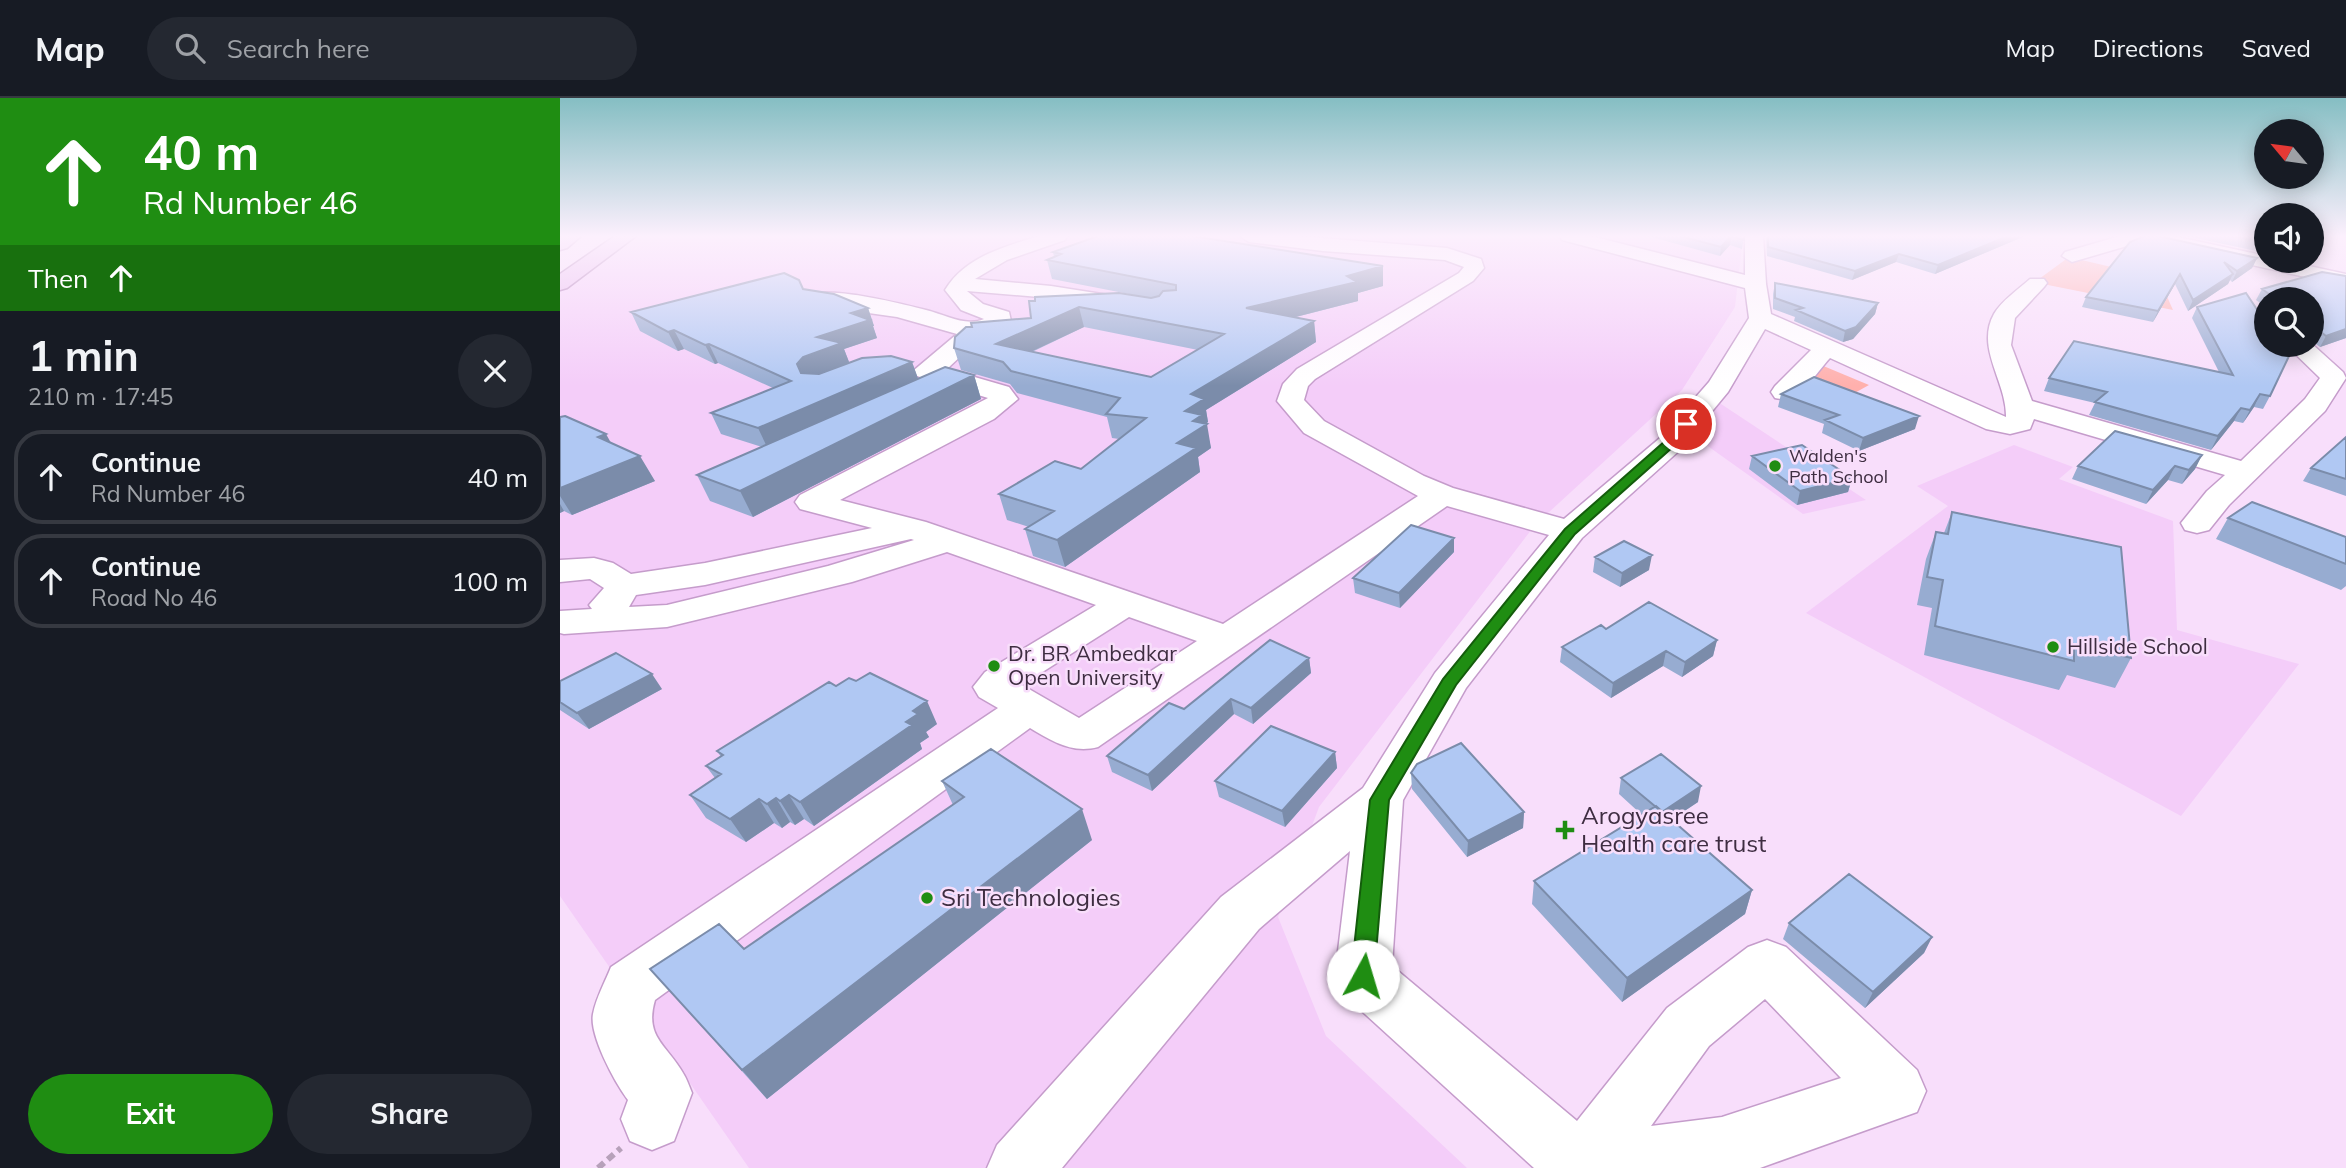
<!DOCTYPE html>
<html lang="en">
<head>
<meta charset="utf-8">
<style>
  body { margin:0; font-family:Mulish,sans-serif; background:#242831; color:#f1f3f6; height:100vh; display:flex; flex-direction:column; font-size:26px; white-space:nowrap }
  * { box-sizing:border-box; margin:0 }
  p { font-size:23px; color:#9ea1a6 }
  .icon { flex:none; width:38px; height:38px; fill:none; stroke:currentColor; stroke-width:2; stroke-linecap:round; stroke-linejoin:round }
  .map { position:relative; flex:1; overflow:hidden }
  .sheet { display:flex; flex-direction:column; background:#171b24; width:560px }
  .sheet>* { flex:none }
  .banner { background:#1f8d12; color:#fff; overflow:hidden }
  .needle { width:46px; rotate:299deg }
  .tools { position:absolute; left:1694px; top:21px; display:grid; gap:14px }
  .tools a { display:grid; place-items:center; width:70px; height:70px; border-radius:50%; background:#171b24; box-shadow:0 4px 18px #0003; font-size:35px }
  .pin { position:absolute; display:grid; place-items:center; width:60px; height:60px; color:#fff; margin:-30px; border:4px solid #fff; border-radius:50%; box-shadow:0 2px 7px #0007 }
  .me { position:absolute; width:77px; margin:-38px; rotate:6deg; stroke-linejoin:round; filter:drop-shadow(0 0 5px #0008) }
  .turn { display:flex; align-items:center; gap:24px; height:147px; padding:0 28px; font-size:32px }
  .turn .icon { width:91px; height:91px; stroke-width:2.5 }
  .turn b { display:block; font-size:49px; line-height:60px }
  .then { display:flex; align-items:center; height:66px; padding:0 28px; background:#0003; gap:14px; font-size:26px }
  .round { display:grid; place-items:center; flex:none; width:74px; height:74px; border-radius:37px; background:#242831 }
  .headline { display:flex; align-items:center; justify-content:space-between; height:119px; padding:0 28px }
  h1 { font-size:42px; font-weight:700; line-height:52px }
  .button { display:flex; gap:14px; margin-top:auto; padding:14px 28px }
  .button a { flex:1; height:80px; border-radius:42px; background:#1f8d12; color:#fff; font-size:28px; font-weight:700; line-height:80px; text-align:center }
  .button a+a { background:#242831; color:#f1f3f6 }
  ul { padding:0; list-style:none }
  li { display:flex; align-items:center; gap:21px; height:94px; margin:0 14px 10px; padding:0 14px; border:4px solid #363941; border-radius:28px }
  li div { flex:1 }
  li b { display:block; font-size:26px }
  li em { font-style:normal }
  header { display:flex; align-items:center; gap:42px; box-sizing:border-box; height:98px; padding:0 35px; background:#171b24; border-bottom:2px solid #363941 }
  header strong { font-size:33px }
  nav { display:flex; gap:38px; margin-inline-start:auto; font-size:24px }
  .search { width:490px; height:63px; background:#242831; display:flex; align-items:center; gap:18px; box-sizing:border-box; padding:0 24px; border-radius:38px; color:#9ea1a6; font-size:26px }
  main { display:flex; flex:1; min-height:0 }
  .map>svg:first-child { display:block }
  .built { fill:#f4cdf9 }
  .green { fill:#ffb0ad }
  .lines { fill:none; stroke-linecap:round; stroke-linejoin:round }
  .minor-casing { stroke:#c59ccb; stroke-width:3 }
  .major-casing { stroke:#a26aab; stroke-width:3 }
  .path { stroke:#b7a1ba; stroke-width:6; stroke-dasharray:8 5; stroke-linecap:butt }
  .minor { fill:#fff; fill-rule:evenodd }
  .major { fill:#e8b9ef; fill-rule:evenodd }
  .wall { fill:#97acd1; fill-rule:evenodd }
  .shaded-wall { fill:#7b8caa }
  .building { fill:#b0c8f3; stroke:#7b8caa; stroke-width:2; fill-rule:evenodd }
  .route { fill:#1f8d12; stroke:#145c0c; stroke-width:2 }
  .poi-dot { fill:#1f8d12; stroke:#f8defb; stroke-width:2.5 }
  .labels { text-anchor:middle; stroke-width:5; stroke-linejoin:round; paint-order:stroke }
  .far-poi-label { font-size:18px; fill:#3e2d41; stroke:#f8defb; text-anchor:start }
  .poi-label { font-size:21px; fill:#3e2d41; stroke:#f8defb; text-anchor:start }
  .near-poi-label { font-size:24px; fill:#3e2d41; stroke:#f8defb; text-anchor:start }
</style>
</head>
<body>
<header>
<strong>Map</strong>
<div class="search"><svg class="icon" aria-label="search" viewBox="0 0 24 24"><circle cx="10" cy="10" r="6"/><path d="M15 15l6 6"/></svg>Search here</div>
<nav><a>Map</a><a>Directions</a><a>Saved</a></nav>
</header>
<main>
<section class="sheet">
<div class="banner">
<div class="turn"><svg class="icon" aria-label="ahead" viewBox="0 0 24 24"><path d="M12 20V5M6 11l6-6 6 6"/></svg><div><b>40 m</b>Rd Number 46</div></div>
<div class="then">Then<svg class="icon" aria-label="ahead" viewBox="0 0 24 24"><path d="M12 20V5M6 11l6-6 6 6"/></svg></div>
</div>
<div class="headline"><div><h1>1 min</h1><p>210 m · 17:45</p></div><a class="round"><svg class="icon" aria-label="close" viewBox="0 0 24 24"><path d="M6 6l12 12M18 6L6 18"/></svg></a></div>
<ul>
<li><svg class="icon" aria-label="ahead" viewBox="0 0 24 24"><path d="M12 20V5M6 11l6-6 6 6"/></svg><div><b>Continue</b><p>Rd Number 46</p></div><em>40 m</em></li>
<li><svg class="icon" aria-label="ahead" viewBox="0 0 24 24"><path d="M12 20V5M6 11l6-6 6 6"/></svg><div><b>Continue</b><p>Road No 46</p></div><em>100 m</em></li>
</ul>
<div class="button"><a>Exit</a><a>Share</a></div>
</section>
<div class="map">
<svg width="1786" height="1070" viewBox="0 0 1786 1070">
  <rect width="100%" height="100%" fill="#f8defb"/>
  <path class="built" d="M79,138H1143L1182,148L1175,209L1122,292L975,427L759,709L718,819L766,938L907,1070H189L0,798V191L28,167Z
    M1155,302L1306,402L1243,416L1128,334Z
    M1454,347L1513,369L1499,381L1613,423L1617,532L1739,566L1621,718L1246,515L1388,408L1357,388Z"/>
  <path class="green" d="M1509,159L1564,172L1601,185L1613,212L1488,187L1479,181Z
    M1261,267L1309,287L1291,297L1251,281Z"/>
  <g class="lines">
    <defs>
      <path id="minor" d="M479,138H507L505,142L447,162L415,181L491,188L561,199L569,201L572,206L569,211L561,213L491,200L407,193L423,206L449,214L451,223L448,228L421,239L387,271L449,289L458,301L434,321L280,402L366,424L663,526L858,398L744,335L717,303L723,286L737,271L899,175L904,169L885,162L763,153L689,144L680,138H736L887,150L921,161L924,170L913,183L755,281L748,288L744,302L764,323L864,378L893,390L1004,421L1100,340L1149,284L1189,220L1185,190L1002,142L1000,138H1031L1185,177V138H1203L1206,186L1211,216L1446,319C1447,284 1415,250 1434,216C1441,203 1459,191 1470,181H1484L1487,185L1484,189L1455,220L1451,247L1472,303L1681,363L1745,301L1760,280L1726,247L1752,246L1783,274L1786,280L1765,313L1669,407L1649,432L1637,435L1625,432L1621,425L1647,393L1665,377L1474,321L1470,331L1450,336L1426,331L1270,260C1255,276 1239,306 1215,300L1211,294L1215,288L1251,252L1205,231L1168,294L1120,352L1022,440L906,590L843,702L832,868L1017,1023L1107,910L1188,849L1207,842L1226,849L1357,972L1366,993L1357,1014L1200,1070H974L783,896L775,878L790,753L699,831L502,1070H427L437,1047L661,799L803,690L875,575L989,437L887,408L538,649C512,656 492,643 470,630L95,902C84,939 107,947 123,975C127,981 129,988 132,995L114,1043L92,1052L70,1043L61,1021L68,1002C55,985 29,937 33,916C36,900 45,884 51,869L438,610L419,599L413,589L425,574L536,507L387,454L292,484L107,529L4,536L0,535V513L32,511L29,507L44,490L30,481L0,484V462L34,460L53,465L71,476L145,465L312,430L240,411L235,404L240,397L428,300L357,278L353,273L397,236L337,219L259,208L251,206L248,201L251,196C278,190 338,205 366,212C386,217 406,229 424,221L401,212L385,192C405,159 443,149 479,138ZM351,441L354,442L268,468L107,507L69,509L76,497L145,487ZM569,519L637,543L519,620L462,587ZM1205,901L1281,980L1162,1019L1091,1028L1149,948Z
        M1560,138H1613L1706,158V163H1726L1786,176V188L1584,143L1512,164L1502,158L1505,154Z"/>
      <path id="major" d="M0,138H21L7,150L0,152Z
        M55,138H76L7,190L0,192V176Z"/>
    </defs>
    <use href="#minor" class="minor-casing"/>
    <use href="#major" class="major-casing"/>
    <path class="path" d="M38,1070L61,1050"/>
    <use href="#minor" class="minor"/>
    <use href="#major" class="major"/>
  </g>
  <path class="wall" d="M1088,138H1184L1182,151L1170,147L1160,158Z
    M1206,138H1465L1375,176L1336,164L1292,182L1207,158Z
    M1626,138H1706V155Z
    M1570,144L1697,160L1692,170L1672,184L1670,182L1668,186L1628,213L1615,186L1593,224L1522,209L1526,199Z
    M493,154L823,168V188L798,195V203L736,219L754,223L756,244L646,312L648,324L645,326L651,350L638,359L640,374L505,469L473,458L465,431L469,429L447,422L439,396L521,371L559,341L552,340L547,319L457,295L450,286L401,272L394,250L471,220L469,203L574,197L492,181L487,162L494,159ZM524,229L638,252L591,279L472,254Z
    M1786,178V240L1760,249L1752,243V201H1706V209L1696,202L1702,191Z
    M1215,185L1318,205L1315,216L1293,241L1283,244L1234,223L1235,219L1213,211V196Z
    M243,191L308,210L314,228H313L317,240L284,251L289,264H352L358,281L414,277L421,301L193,419L150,403L137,377L202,349L161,336L151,315L213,290L158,265L155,266L124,251L118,253L80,233L71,214Z
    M1637,209L1710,298L1703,311L1694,309L1683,325L1674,323L1651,352L1529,317L1535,305L1484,293L1489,280L1659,274L1632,220Z
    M1221,296L1355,331L1299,353L1262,335L1264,326L1218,309Z
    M0,319L51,345L95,383L12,417L4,413L0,415Z
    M1786,339V398L1743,383L1751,370Z
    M1642,357L1635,371L1622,386L1608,382L1586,406L1512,381L1518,368Z
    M1192,358L1292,380L1288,394L1237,407L1189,371Z
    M1392,414L1571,560L1555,590L1507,577L1499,592L1364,557L1372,510L1357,507L1366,461L1376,434L1384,435Z
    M1668,420L1786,439V488L1781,492L1656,441Z
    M894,454L840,510L795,495L793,480Z
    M1035,459L1089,472L1060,489L1033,474Z
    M1046,531L1157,542L1153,558L1122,579L1103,568L1051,600L1000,564L1002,549Z
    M749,560L751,575L693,626L674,616L592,693L552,674L547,658L624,611Z
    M0,583L102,591L29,631L0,612Z
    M276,588L377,626L366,634L369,639L360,645L362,651L254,728L244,721L235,727L230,724L222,730L214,725L186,744L146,720L130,697L155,680L146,668L161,659L157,653Z
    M775,654L777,670L725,729L659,699L655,683Z
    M851,675L964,714L963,730L907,759L852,691Z
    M1061,680L1138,704L1111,722L1192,792L1185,816L1062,904L972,806L974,783L1082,717L1059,696Z
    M382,683L532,742L207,1001L90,871L184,851L393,707Z
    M1229,825L1372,839L1364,855L1305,910L1223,841Z"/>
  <path class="shaded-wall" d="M1171,138L1170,147L1160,158L1161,149Z
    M1448,138H1465L1375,176L1378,167Z
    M1339,156L1336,164L1292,182L1295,173Z
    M1697,160L1692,170L1672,184L1677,173Z
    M823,168V188L798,195V203L688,231L686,210L787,178Z
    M1620,176L1615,186L1593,224L1598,213Z
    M1673,176L1668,186L1628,213L1633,202Z
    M1318,205L1315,216L1293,241L1283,244L1285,233Z
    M519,209L524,229L445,266L436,246Z
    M308,210L314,228H313L317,240L284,251L289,264L246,286L237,266L257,239L291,215Z
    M754,223L756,244L646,312L648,324L644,327L647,326L651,350L638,359L640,374L505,469L497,442L617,345L625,313L631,296Z
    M1786,231V240L1760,249L1766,238Z
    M114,232L124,251L118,253L108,234Z
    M149,246L158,265L155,266L145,247Z
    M352,264L359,283L208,351L198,330Z
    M414,277L421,301L193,419L180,393Z
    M1700,296L1694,309L1683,325L1690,312Z
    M1681,310L1674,323L1651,352L1658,338Z
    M1359,318L1355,331L1299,353L1303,340Z
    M46,336L60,361L38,339Z
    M1642,357L1635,371L1622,386L1629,372Z
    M80,358L95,383L12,417L0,398V390Z
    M1615,368L1608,382L1586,406L1593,392Z
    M1292,380L1288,394L1237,407L1240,393Z
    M0,406L4,413L0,415Z
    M894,440V454L840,510L839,495Z
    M1092,457L1089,472L1060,489L1062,475Z
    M1157,542L1153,558L1122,579L1125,564Z
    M1106,553L1103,568L1051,600L1053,585Z
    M749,560L751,575L693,626L691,610Z
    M92,576L102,591L29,631L17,615Z
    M671,601L674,616L592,693L588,677Z
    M367,603L377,626L366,634L369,639L360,645L362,651L254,728L240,704L346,624L353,613Z
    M775,654L777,670L725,729L722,713Z
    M1141,688L1138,704L1099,730L1102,714Z
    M229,697L244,721L235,727L220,703Z
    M216,700L230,724L222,730L207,706Z
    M199,701L214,725L186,744L170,721Z
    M522,711L532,742L207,1001L182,972Z
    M964,714L963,730L907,759L908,743Z
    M1192,792L1185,816L1062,904L1067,880Z
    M1372,839L1364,855L1305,910L1313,894Z"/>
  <path class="building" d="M538,138H632L823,168L787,178L797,184L686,210L754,223L631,296L644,301L625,313L642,317L633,323L647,326L617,345L636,350L497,442L465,431L494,413L439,396L495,363L521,371L586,320L546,316L560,300L451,273L443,264L394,250L395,239L406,229H412L411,225L471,220L469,203H475V199L559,195L591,200L599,198L603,193L616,192V187L487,162L501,156L493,154ZM519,209L664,236L591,279L436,246Z
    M1120,138H1184V142L1171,138L1161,149Z
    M1208,138H1448L1378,167L1339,156L1295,173L1208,149Z
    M1584,138H1598L1697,160L1677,173L1664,164L1673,176L1633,202L1620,176L1598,213L1526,199L1570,144Z
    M1674,138H1706V145Z
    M1762,174L1786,178V231L1766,238L1752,227V201H1716L1702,191Z
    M224,175L239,182L243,191L274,196L308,210L291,215L310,222L257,239L282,245L243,259L237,266L241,275L259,276L302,260L331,258L352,264L198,330L151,315L231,283L149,246L145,247L114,232L108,234L71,214Z
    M1215,185L1318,205L1296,229L1285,233L1236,212L1243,210L1215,200Z
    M1686,195L1706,225V247H1721L1729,258L1710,298L1700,296L1690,312L1681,310L1658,338L1535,304L1547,294L1489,280L1514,243L1673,277L1637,209Z
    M385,269L414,277L180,393L137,377Z
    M1254,279L1359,318L1303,340L1265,322L1279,317L1221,296Z
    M5,318L46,336L38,339L80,358L0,390V319Z
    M1555,333L1642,357L1629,372L1615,368L1593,392L1518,368Z
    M1786,339V381L1751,370Z
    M1242,347L1292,380L1240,393L1192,358Z
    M1692,404L1786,439V466L1668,420Z
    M1392,414L1561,449L1571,560L1514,546V563L1375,528L1383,482L1367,479L1376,434L1388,436Z
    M851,427L894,440L839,495L793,480Z
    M1064,443L1092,457L1062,475L1035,459Z
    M1089,504L1157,542L1125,564L1106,553L1053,585L1002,549L1041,527L1046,531Z
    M710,542L749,560L691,610L671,601L588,677L547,658L609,605L624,611Z
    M56,555L92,576L17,615L0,604V583Z
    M310,575L367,603L353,613L358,616L346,624L352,627L240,704L229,697L220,703L216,700L207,706L199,701L170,721L130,697L161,676L146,668L163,657L157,653L269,584L276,588L289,580L296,583Z
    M711,628L775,654L722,713L655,683Z
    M901,645L964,714L908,743L851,675L857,666Z
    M431,651L522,711L182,972L90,871L159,826L184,851L404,699L382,683Z
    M1101,656L1141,688L1102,714L1061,680Z
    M1096,708L1192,792L1067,880L974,783Z
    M1289,776L1372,839L1313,894L1229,825Z"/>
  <linearGradient id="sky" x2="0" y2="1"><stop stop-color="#85bec3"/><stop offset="0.48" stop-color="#fcf0fd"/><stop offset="1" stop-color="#fcf0fd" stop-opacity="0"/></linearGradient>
  <rect width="1786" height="288" fill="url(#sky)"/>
  <path class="route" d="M1122,324L1132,326L1114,348L1015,436L896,587L829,702L814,878L811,885L803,888L795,885L791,878L810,702L813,697L883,581L1005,431L1105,343Z"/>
  <g class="poi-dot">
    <circle cx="1215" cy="368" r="7"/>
    <circle cx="1493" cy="549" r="7"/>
    <circle cx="434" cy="568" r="7"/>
    <path d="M1001.5 721.5h7v7h7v7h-7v7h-7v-7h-7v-7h7z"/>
    <circle cx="367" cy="800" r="7"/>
  </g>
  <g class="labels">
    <g class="far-poi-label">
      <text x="1229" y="364">Walden's<tspan x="1229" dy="21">Path School</tspan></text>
    </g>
    <g class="poi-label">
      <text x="1507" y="556">Hillside School</text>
      <text x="448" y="563">Dr. BR Ambedkar<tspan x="448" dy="24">Open University</tspan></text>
    </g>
    <g class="near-poi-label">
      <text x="1021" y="726">Arogyasree<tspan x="1021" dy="28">Health care trust</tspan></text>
      <text x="381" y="808">Sri Technologies</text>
    </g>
  </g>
</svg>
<div class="tools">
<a><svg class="needle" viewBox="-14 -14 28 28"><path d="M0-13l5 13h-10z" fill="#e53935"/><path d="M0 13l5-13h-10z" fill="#9ea1a6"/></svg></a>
<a><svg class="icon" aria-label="sound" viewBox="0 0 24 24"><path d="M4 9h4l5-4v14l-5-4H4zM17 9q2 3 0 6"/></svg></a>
<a><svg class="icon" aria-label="search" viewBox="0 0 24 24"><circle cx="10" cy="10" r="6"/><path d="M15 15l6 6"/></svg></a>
</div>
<div class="pin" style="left:1126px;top:326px;background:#d93025"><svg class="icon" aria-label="arrive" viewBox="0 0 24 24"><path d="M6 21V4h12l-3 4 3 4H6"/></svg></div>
<svg class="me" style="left:803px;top:878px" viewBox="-20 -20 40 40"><circle r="19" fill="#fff"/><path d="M0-13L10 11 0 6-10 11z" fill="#1f8d12"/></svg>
</div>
</main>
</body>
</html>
